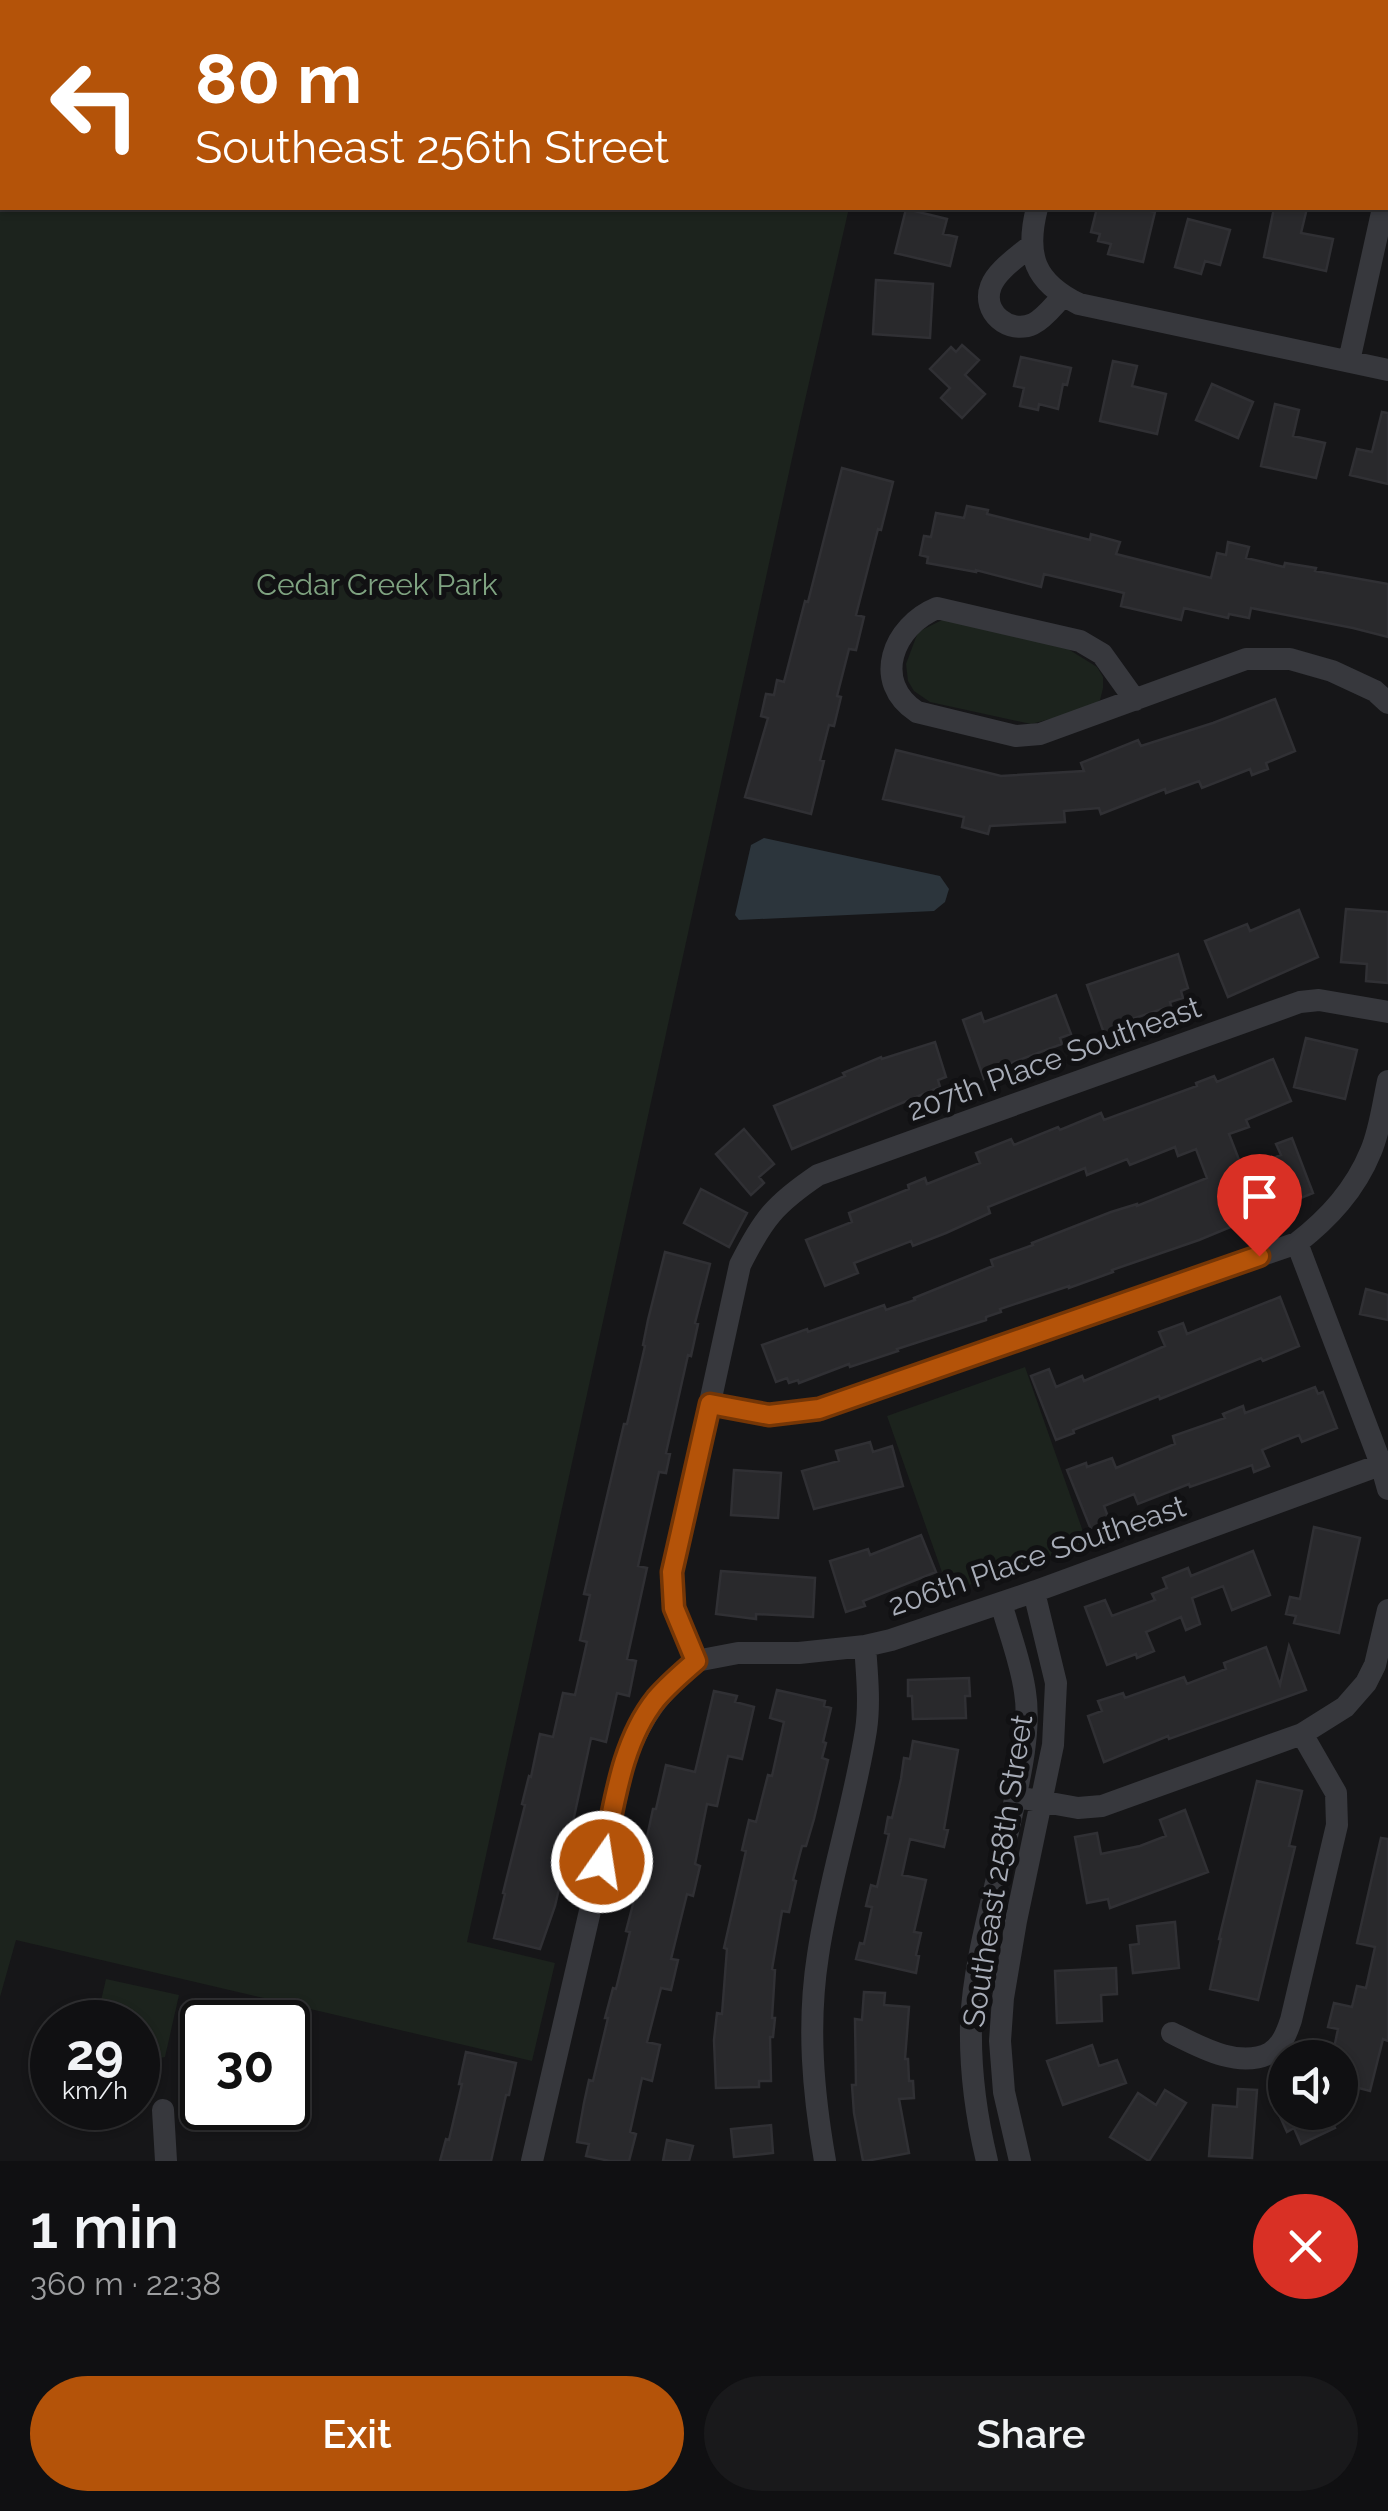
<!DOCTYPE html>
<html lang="en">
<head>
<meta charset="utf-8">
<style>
  body { margin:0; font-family:Raleway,sans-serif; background:#19191b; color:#f1f3f6; height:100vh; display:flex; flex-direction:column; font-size:38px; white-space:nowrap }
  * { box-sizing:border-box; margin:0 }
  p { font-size:32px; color:#9c9d9f }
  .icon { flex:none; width:55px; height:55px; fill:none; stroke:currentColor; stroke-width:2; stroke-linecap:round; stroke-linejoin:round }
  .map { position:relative; height:2161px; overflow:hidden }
  .panel { display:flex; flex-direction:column; background:#101012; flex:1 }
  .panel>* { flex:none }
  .top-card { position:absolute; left:0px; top:0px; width:1390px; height:210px; box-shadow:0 2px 8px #0004,0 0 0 2px #303032; background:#b45309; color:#fff; overflow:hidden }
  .tools { position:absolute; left:1268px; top:2040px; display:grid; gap:20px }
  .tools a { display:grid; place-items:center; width:90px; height:90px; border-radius:50%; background:#101012; box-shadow:0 2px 8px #0004,0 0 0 2px #303032; font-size:50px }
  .speed { position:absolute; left:30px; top:2000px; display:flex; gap:20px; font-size:50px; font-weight:700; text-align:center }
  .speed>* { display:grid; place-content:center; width:130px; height:130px; border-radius:50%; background:#101012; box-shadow:0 2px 8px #0004,0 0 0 2px #303032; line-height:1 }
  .speed small { font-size:25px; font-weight:400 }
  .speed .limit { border:5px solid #111; border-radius:15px; background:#fff; color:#111 }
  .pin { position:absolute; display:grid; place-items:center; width:85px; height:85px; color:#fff; margin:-102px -42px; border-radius:50% 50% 50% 0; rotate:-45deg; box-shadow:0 0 10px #0007 }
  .pin .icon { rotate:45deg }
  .me { position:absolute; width:110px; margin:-55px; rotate:13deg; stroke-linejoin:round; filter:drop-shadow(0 0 8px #0008) }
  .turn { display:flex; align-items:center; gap:35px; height:210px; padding:0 30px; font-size:45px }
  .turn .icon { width:130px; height:130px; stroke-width:2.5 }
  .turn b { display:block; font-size:70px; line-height:85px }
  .round { display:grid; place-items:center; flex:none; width:105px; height:105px; border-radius:52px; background:#19191b }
  .headline { display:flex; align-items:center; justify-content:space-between; height:170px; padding:0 30px }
  h1 { font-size:60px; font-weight:600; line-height:75px }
  .button { display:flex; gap:20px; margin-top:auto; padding:20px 30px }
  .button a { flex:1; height:115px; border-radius:60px; background:#b45309; color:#fff; font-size:40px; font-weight:600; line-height:115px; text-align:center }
  .button a+a { background:#19191b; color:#f1f3f6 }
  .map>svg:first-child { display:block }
  .green { fill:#1c231d }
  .water { fill:#2c353c }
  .building { fill:#29292c; stroke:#303034; stroke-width:2.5 }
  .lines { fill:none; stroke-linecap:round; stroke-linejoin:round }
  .street { stroke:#37383d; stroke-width:22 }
  .route-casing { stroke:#753606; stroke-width:25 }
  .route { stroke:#b45309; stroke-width:18 }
  .labels { text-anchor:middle; stroke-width:10; stroke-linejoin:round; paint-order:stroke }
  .park-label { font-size:30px; fill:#7fa381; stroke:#111113 }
  .street-label { font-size:30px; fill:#a8adb8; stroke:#111113 }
</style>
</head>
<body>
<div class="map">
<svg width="1388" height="2161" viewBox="0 0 1388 2161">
  <rect width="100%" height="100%" fill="#161618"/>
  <path class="green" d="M0,0H896V2H2V208H849L800,422L467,1942L555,1963L532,2061L16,1940L0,1997Z
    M944,619L1068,649L1097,667L1103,677V688L1100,700L1089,709L1031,724L930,702L914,691L908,681L906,664L918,632Z
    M1025,1367L1087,1543L949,1592L887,1416Z
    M106,1979L179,1995L165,2057L154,2059L139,2066L138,2022H96Z"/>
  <path class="water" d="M764,838L940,876L949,889L945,902L934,911L739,920L735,915L751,845Z"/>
  <path class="building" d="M1097,208H1136L1155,212L1143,262L1108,254L1111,244L1098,241L1100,234L1091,232Z
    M1274,208H1307L1301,233L1333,239L1326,271L1264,257Z
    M906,209L947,219L943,234L957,237L950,266L895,253Z
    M1188,219L1230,230L1220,265L1205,261L1201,274L1175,267Z
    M876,280L933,284L930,338L873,334Z
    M962,345L979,360L965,375L985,394L962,418L941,398L950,388L930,369L951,347L956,352Z
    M1021,357L1071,368L1067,385L1063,384L1058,409L1039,404L1038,410L1020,406L1024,388L1014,386Z
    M1113,361L1137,366L1132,386L1166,394L1157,434L1100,421Z
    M1212,384L1253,402L1238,438L1196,420Z
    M1275,404L1299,410L1293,436L1325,443L1316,478L1261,466Z
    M1382,412L1388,413V484L1350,475L1357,449L1372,452Z
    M842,468L893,482L881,530L878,529L856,615L864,617L856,650L849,649L837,696L841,697L834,726L829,725L820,760L824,761L811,814L745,797L768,718L761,716L766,694L774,695L777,680L784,682L805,601L808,602Z
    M967,506L988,510L987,514L1090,540L1091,534L1120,542L1116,554L1211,578L1217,553L1226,555L1228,542L1249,547L1246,558L1284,567L1285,563L1316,568L1315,571L1388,584V637L1353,628L1251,608L1249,618L1229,614L1228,618L1184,608L1181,620L1121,606L1124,593L1082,583L1044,574L1041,587L976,570V572L927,563L928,557L920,555L924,536L931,537L936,513L964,518Z
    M1275,699L1295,751L1266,763L1268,769L1252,775L1250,769L1202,788L1199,781L1166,793L1165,789L1101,814L1099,808L1064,811L1065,822L990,826L988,834L962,827L964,817L883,799L896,750L1001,776L1084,771L1081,763L1138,740L1141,746L1213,723Z
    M1346,909L1388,912V983L1366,981L1367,964L1341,962Z
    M1299,910L1318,957L1228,997L1205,941L1247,924L1250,931Z
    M1178,954L1188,988L1181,991L1183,998L1170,1002L1171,1006L1123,1022L1125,1029L1105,1036L1087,985Z
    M1056,995L1071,1034L1060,1038L1062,1044L1003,1066L1005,1072L984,1079L963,1020L981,1013L984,1022Z
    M1306,1038L1357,1050L1345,1099L1294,1087Z
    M935,1042L946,1077L938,1080L940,1087L792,1149L774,1106L845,1076L843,1073L881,1057L882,1059Z
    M1273,1059L1291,1101L1246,1120L1249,1127L1229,1134L1243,1170L1281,1155L1276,1144L1292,1138L1313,1193L1199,1240L1112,1270L1113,1272L1069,1288V1286L1000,1309L1001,1312L986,1317V1320L897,1349L898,1351L850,1367L849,1364L799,1383L798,1380L789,1383L787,1378L776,1382L762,1345L807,1329L808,1332L884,1305L886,1310L915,1300L914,1298L993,1266L991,1260L1033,1245L1032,1243L1111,1212L1137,1204V1206L1207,1178L1196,1149L1178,1156L1175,1147L1130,1165L1127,1159L1087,1175L1085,1168L988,1207L990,1213L946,1233L913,1246L911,1241L854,1263L858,1273L825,1286L806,1240L852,1222L849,1213L909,1189L908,1185L925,1178L927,1184L980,1163L976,1153L1011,1139L1014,1145L1058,1127L1060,1130L1101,1113L1104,1120L1197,1086L1196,1083L1214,1076L1217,1082Z
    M744,1129L774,1164L759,1177L764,1183L751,1195L716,1154Z
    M701,1189L747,1213L729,1247L684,1223Z
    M665,1252L710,1264L695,1323L698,1324L691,1356L688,1355L666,1453L670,1454L666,1473L659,1472L638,1566L647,1568L627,1659L636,1661L629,1696L617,1693L606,1742L591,1738L568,1845L572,1846L568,1863H565L555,1906L540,1949L494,1938L505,1894L503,1893L525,1805L522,1804L529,1776L531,1777L540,1734L553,1737L563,1693L575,1695L587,1642L580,1640L590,1595L584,1594L624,1424H627L645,1346L643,1345L648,1320Z
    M1366,1289L1388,1295V1320L1360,1314Z
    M1280,1297L1299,1346L1263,1361L1261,1358L1160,1399L1159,1396L1073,1430L1074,1433L1056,1440L1031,1376L1049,1369L1056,1387L1082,1376L1084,1381L1165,1346L1159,1332L1183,1323L1187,1334Z
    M1315,1387L1318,1394L1323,1392L1337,1428L1302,1442L1299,1435L1262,1450L1269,1466L1254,1472L1252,1465L1190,1487L1189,1484L1138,1504L1134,1494L1104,1506L1111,1525L1092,1532L1067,1470L1086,1463L1087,1467L1112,1458L1116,1468L1175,1444L1173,1436L1225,1418L1223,1414L1243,1406L1245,1413Z
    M870,1442L873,1452L892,1446L903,1486L814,1509L802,1471L839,1461L836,1451Z
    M734,1470L781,1473L778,1518L731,1515Z
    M1314,1527L1360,1538L1339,1633L1294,1623L1296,1616L1286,1614L1290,1597L1300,1599Z
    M921,1535L936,1572L863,1601L865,1606L846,1612L830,1561L868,1549L870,1555Z
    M1253,1551L1270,1595L1232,1610L1223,1586L1192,1598L1200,1624L1186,1630L1181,1617L1146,1632L1154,1651L1137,1658L1136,1654L1107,1665L1085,1607L1105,1600L1112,1616L1155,1600L1152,1594L1167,1588L1163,1578L1188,1568L1191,1576Z
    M721,1571L815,1578L813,1617L756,1614V1619L716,1614Z
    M1289,1646L1306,1690L1169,1739L1168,1736L1104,1762L1088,1716L1102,1711L1098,1701L1123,1693L1125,1698L1184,1677L1187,1684L1226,1669L1224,1663L1266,1647L1280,1685Z
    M969,1678L970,1696H965L966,1718L913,1719L912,1696H908V1680Z
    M777,1690L825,1701L824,1706L831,1708L823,1742L826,1743L822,1758L828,1760L814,1819L806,1846H802L793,1880L796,1881L789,1912L782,1911L772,1969L775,1970L772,2018H775L773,2037H770L771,2081H759V2087L716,2088L714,2040L717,2013L722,2014L727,1949L724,1948L746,1851L742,1850L749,1820L756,1822L768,1775L772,1776L784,1722L770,1718Z
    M714,1691L737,1696L735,1702L754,1707L742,1759L728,1756L717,1806L707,1804L695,1864L700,1866L693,1896L687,1894L671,1959L678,1960L671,1990L661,1988L647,2042L660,2045L652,2081L642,2078L630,2132L636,2134L629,2161H610L586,2156L589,2144L577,2142L584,2103L589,2080L593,2081L608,2018H605L613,1988L616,1989L630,1932L626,1931L643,1866L641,1865L653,1809H656L666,1765L695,1772Z
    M913,1741L958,1750L944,1829L948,1830L944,1847L910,1839L902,1875L926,1880L914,1932L921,1933L916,1955L919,1956L916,1973L856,1959L860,1943L864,1944L872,1907L866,1906L871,1885L877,1887L889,1834L885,1833L888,1817L892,1818L901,1779L904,1758L910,1759Z
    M1257,1781L1302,1791L1289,1846L1295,1847L1258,2000L1210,1989L1221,1939H1219Z
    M1185,1810L1208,1872L1110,1908L1108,1899L1087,1903L1075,1837L1097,1833L1101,1854L1140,1846L1166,1836L1160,1820Z
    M1381,1838L1388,1839V2041L1383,2039L1370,2091L1340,2083V2058H1332L1338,2029L1328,2027L1334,2003L1352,2007L1357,1986L1366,1988L1375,1947L1357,1943Z
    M1175,1922L1179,1968L1133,1973L1130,1945L1139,1944L1137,1926Z
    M1116,1968L1117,1994L1101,1995L1102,2021L1057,2023L1055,1971Z
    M864,1992L885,1993L884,2005L909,2007L905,2059H908L909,2081H913L914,2098L899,2099L909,2153L866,2161H863L854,2113L852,2085H856L855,2019L862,2020Z
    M1092,2045L1099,2066L1117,2060L1126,2083L1063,2105L1047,2061Z
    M466,2052L516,2063L509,2095H506L491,2161H440L446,2139L449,2140L462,2084H459Z
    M1238,2089L1257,2090L1252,2158L1209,2156L1213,2105L1237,2107Z
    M1165,2090L1186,2103L1149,2161L1110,2137L1138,2093L1156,2105Z
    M1278,2112H1327L1335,2128L1301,2144L1294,2128L1287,2132Z
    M771,2125L773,2153L734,2157L731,2129Z
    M667,2140L693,2146L689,2161H663Z"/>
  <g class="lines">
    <path class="street" d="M1085,2L1086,0
      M1388,186V184
      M1037,208C1025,255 1034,282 1079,304L1388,370
      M1030,246C1018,257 997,270 991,286C981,312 1009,335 1033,324C1045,318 1054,305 1063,296
      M1349,361L1383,208
      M1135,700L1102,654L1080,641L937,608C893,626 871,682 917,712L1016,736L1040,734L1246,659H1290L1332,671L1375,691L1388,703
      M1297,1243L1381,1464L1388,1489
      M710,1404L769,1415L819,1409L1297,1243C1329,1218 1355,1190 1371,1151C1380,1130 1383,1104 1388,1081
      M696,1661L674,1608L673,1572L740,1265C763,1219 775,1204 818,1175L1300,1002L1319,1000L1388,1012
      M696,1661L738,1653H799L865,1646L891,1640L1036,1591L1388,1462
      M1028,1799L1078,1808L1102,1806L1302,1734L1345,1707L1366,1683L1375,1665L1388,1610
      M1172,2033C1200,2047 1239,2069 1270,2053C1282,2046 1287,2032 1291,2020L1337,1825L1336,1793L1302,1734
      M163,2110L166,2161
      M532,2161L625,1760C644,1712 658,1695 696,1661
      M825,2161C813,2092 807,2025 818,1955C829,1880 854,1806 866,1730C870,1703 867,1674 865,1646
      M987,2161C976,2116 970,2071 971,2024C973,1964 994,1895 1007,1836C1016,1793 1032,1735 1025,1692C1021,1662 1009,1632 1001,1603
      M1020,2161L1004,2092L1000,2041L1003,1998L1016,1921L1053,1745L1056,1683L1034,1592"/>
  </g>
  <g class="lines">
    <defs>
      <path id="route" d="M602,1862C614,1808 620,1744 656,1699C668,1685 682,1673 696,1661L674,1608L672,1572L710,1404L769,1415L819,1409L1259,1256"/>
    </defs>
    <use href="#route" class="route-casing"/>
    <use href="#route" class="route"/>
  </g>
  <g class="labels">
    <g class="park-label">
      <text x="377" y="595">Cedar Creek Park</text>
    </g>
    <g class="street-label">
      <text transform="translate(1054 1059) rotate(-20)" y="10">207th Place Southeast</text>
      <text transform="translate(1037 1556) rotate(-19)" y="10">206th Place Southeast</text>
      <text transform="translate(998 1871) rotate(-81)" y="10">Southeast 258th Street</text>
    </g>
  </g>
</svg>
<div class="tools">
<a><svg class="icon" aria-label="sound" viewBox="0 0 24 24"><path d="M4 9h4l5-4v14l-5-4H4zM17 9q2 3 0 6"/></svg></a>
</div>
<div class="speed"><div>29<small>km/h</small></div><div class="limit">30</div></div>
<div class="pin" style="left:1259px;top:1256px;background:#d93025"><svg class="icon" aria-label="arrive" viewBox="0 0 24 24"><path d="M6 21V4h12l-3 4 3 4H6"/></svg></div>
<svg class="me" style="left:602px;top:1862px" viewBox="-20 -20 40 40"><circle r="17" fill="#b45309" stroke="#fff" stroke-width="3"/><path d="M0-11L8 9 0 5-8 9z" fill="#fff"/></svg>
<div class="top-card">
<div class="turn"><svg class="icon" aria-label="left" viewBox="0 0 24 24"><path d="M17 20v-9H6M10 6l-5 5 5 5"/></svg><div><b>80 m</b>Southeast 256th Street</div></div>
</div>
</div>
<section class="panel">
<div class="headline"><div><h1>1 min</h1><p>360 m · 22:38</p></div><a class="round" style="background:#d93025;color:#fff"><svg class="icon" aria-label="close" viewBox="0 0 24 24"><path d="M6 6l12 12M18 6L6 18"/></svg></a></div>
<div class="button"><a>Exit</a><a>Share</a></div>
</section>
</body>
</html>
